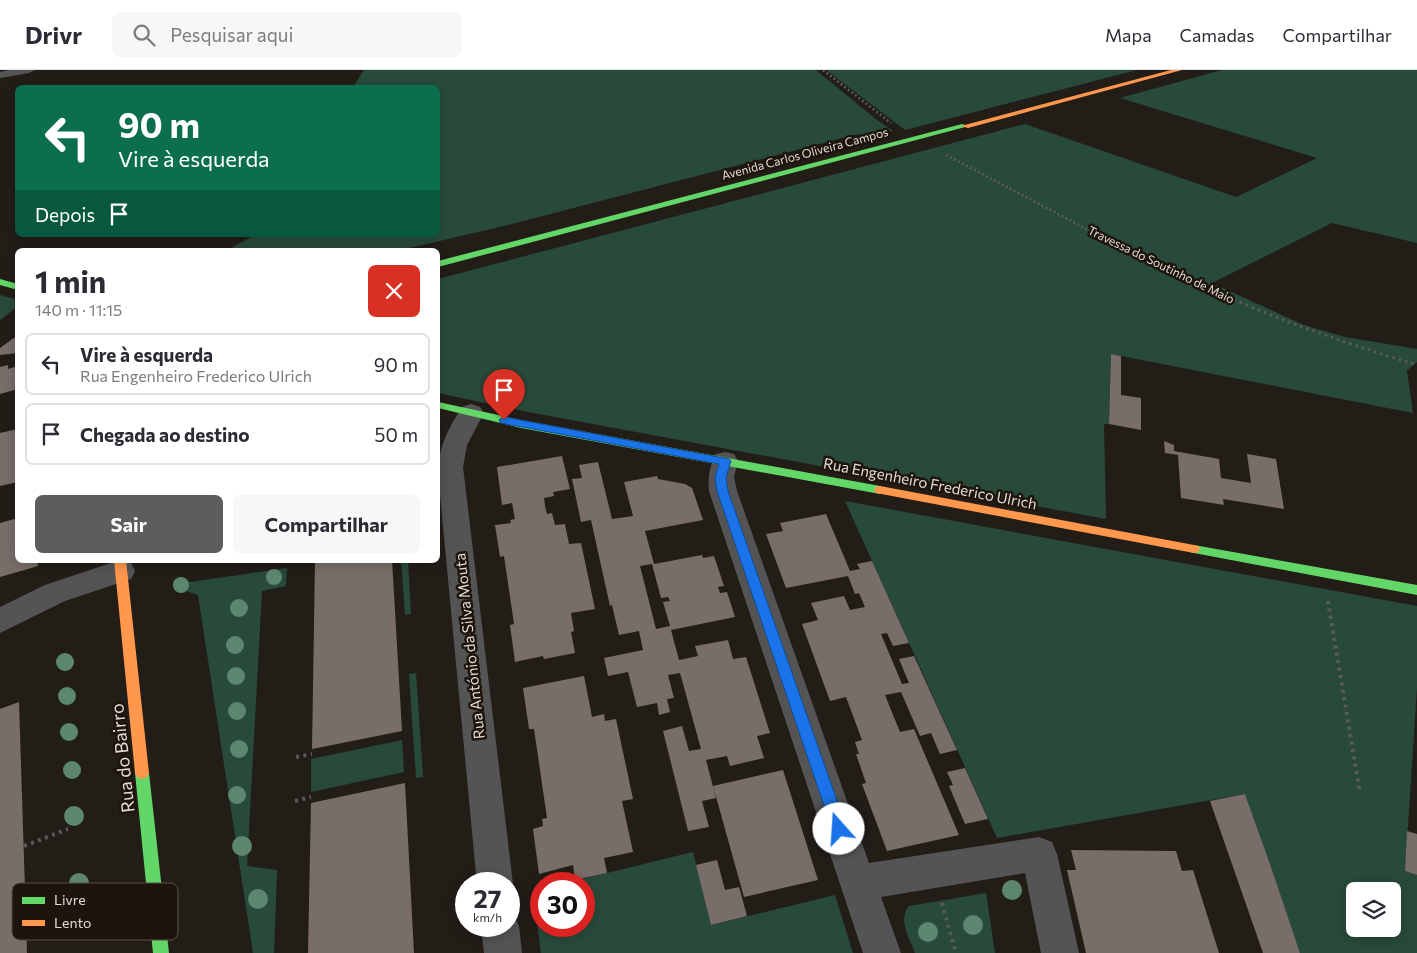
<!DOCTYPE html>
<html lang="pt">
<head>
<meta charset="utf-8">
<style>
  body { margin:0; font-family:Commissioner,sans-serif; background:#f7f7f7; color:#2b2b33; height:100vh; display:flex; flex-direction:column; font-size:19px; white-space:nowrap }
  * { box-sizing:border-box; margin:0 }
  p { font-size:16px; color:#7c7c81 }
  .icon { flex:none; width:28px; height:28px; fill:none; stroke:currentColor; stroke-width:2; stroke-linecap:round; stroke-linejoin:round }
  .map { position:relative; flex:1; overflow:hidden }
  .side { position:absolute; left:15px; top:178px; width:425px; height:315px; display:flex; flex-direction:column; background:#fff; border-radius:8px; box-shadow:0 2px 12px #0003 }
  .side>* { flex:none }
  .top-card { position:absolute; left:15px; top:15px; width:425px; height:152px; border-radius:8px; box-shadow:0 2px 12px #0003; background:#0b6e4f; color:#fff; overflow:hidden }
  .tools { position:absolute; left:1346px; top:812px; display:grid; gap:10px }
  .tools a { display:grid; place-items:center; width:55px; height:55px; border-radius:8px; background:#fff; box-shadow:0 2px 12px #0003; font-size:25px }
  .speed { position:absolute; left:455px; top:802px; display:flex; gap:10px; font-size:25px; font-weight:700; text-align:center }
  .speed>* { display:grid; place-content:center; width:65px; height:65px; border-radius:50%; background:#fff; box-shadow:0 2px 12px #0003; line-height:1 }
  .speed small { font-size:12px; font-weight:400 }
  .speed .limit { border:8px solid #d22; background:#fff; color:#111 }
  .pin { position:absolute; display:grid; place-items:center; width:42px; height:42px; color:#fff; margin:-51px -21px; border-radius:50% 50% 50% 0; rotate:-45deg; box-shadow:0 0 5px #0007 }
  .pin .icon { rotate:45deg }
  .me { position:absolute; width:55px; margin:-28px; rotate:341deg; stroke-linejoin:round; filter:drop-shadow(0 0 4px #0008) }
  .turn { display:flex; align-items:center; gap:18px; height:105px; padding:0 20px; font-size:22px }
  .turn .icon { width:65px; height:65px; stroke-width:2.5 }
  .turn b { display:block; font-size:35px; line-height:42px }
  .then { display:flex; align-items:center; height:48px; padding:0 20px; background:#0003; gap:10px; font-size:19px }
  .round { display:grid; place-items:center; flex:none; width:52px; height:52px; border-radius:8px; background:#f7f7f7 }
  .overview { display:flex; align-items:center; justify-content:space-between; height:85px; padding:0 20px }
  h1 { font-size:30px; font-weight:700; line-height:38px }
  .button { display:flex; gap:10px; margin-top:auto; padding:10px 20px }
  .button a { flex:1; height:58px; border-radius:8px; background:#5f5c5e; color:#fff; font-size:20px; font-weight:700; line-height:58px; text-align:center }
  .button a+a { background:#f7f7f7; color:#2b2b33 }
  ul { padding:0; list-style:none }
  li { display:flex; align-items:center; gap:15px; height:62px; margin:0 10px 8px; padding:0 10px; border:2px solid #e1e1e2; border-radius:8px }
  li div { flex:1 }
  li b { display:block; font-size:19px }
  li em { font-style:normal }
  header { display:flex; align-items:center; gap:30px; box-sizing:border-box; height:70px; padding:0 25px; background:#fff; border-bottom:1px solid #e1e1e2 }
  header strong { font-size:24px }
  nav { display:flex; gap:28px; margin-inline-start:auto; font-size:18px }
  .search { width:350px; height:45px; background:#f7f7f7; display:flex; align-items:center; gap:12px; box-sizing:border-box; padding:0 18px; border-radius:8px; color:#7c7c81; font-size:19px }
  .map>svg:first-child { display:block }
  .green { fill:#284a3a; fill-rule:evenodd }
  .building { fill:#796d69; fill-rule:evenodd }
  .lines { fill:none; stroke-linecap:round; stroke-linejoin:round }
  .path-far2 { stroke:#5c5a59; stroke-width:2.5; stroke-dasharray:2 2.5; stroke-linecap:butt }
  .path-far1 { stroke:#5c5a59; stroke-width:3; stroke-dasharray:2.5 4; stroke-linecap:butt }
  .path { stroke:#5c5a59; stroke-width:4; stroke-dasharray:3 4.5; stroke-linecap:butt }
  .lane { fill:#555455; fill-rule:evenodd }
  .street { fill:#555455; fill-rule:evenodd }
  .fast { fill:#63d668; fill-rule:evenodd }
  .slow { fill:#ff974d; fill-rule:evenodd }
  .tree { fill:#5c866f }
  .route { fill:#1a73e8; stroke:#114b97 }
  .labels { text-anchor:middle; stroke-width:5; stroke-linejoin:round; paint-order:stroke }
  .far-street-label { font-size:12px; fill:#e2dbd5; stroke:#1d140b }
  .street-label { font-size:15px; fill:#e2dbd5; stroke:#1d140b }
  .near-street-label { font-size:18px; fill:#e2dbd5; stroke:#1d140b }
  .key { fill:#1d140b; stroke:#585048; stroke-width:1 }
  .key-label { font-size:14px; fill:#e2dbd5 }
</style>
</head>
<body>
<header>
<strong>Drivr</strong>
<div class="search"><svg class="icon" aria-label="search" viewBox="0 0 24 24"><circle cx="10" cy="10" r="6"/><path d="M15 15l6 6"/></svg>Pesquisar aqui</div>
<nav><a>Mapa</a><a>Camadas</a><a>Compartilhar</a></nav>
</header>
<div class="map">
<svg width="1417" height="883" viewBox="0 0 1417 883">
  <rect width="100%" height="100%" fill="#231d18"/>
  <path class="green" d="M364,0H816L877,50L893,61L854,65L508,155L401,180H227L255,165H438V18L353,17Z
    M826,0H1137L905,60Z
    M1222,0H1417V173L1332,153L1212,213L1304,255L1345,267L1417,279V292L1407,301L1413,343L1111,284L1109,354H1104L1106,449L523,341L438,323V209L1025,54L1236,127L1317,88L1120,28Z
    M0,225L18,230L17,237L0,250Z
    M845,431L1417,536V618L1405,801L1417,805V883H1300L1245,724L997,768ZM1355,821H1392V859H1355Z
    M401,490H408L411,544L405,545Z
    M287,498L286,516L262,521L247,796L277,800L274,883H253L198,525L179,519L178,516L183,513Z
    M416,603L423,707L416,708L409,604Z
    M402,670L404,702L311,722V689Z
    M693,782L711,855L835,825L853,883H541L533,821L541,819V856H584V814H562Z
    M986,823L995,883H915C910,869 897,849 909,836Z"/>
  <path class="building" d="M18,265V283L0,285V278Z
    M1111,284L1121,286V325L1141,328V360L1109,354Z
    M8,295V299L18,296V319L0,324V297Z
    M18,359V412L0,416V363Z
    M1164,371L1174,375V381L1219,389L1221,408L1251,413L1247,384L1276,389L1284,439L1223,429L1224,435L1181,428L1178,385L1165,383Z
    M562,386L570,419L553,422L554,426L544,428L545,436L547,444L552,443L555,455L565,454L569,474L581,473L595,539L571,543L574,561L571,562L575,583L544,589L543,586L515,592L510,555L514,554L504,486L500,487L495,455L511,453L510,450L515,449L512,433L502,435L497,397Z
    M598,392L612,449L633,446L624,412L657,406L658,409L685,414L692,418L703,450L645,461L654,494L702,485L703,488L714,486L724,516L718,517L720,523L727,522L735,547L671,560L679,590L698,586L695,576L728,570L733,589L746,587L770,663L757,666L764,688L730,696L727,686L706,690L716,728L702,731L709,757L688,761L663,661L682,656L689,681L701,679L680,603L668,605L674,628L667,629L670,642L659,645L657,633L637,637L628,602L608,606L604,588L643,580L639,561L619,565L612,535L610,536L591,450L581,452L572,409L582,408L579,395ZM652,494L661,528L668,527L670,531L663,532L670,556L656,559L640,496Z
    M826,444L850,501L860,499L857,494L872,491L909,573L893,576L887,563L881,564L902,614L909,613L899,589L914,586L957,680L940,684L931,663L920,666L901,622L885,625L900,662L914,659L959,765L887,781L862,714L866,713L856,684H859L855,672L862,670L846,627L830,631L802,554L818,550L811,533L844,526L850,540L865,537L859,523L855,524L848,506L786,518L766,464L783,461L780,453Z
    M18,448V490H37L38,496L0,507V453Z
    M315,490H392L402,661L312,679Z
    M584,606L592,647L604,644L605,651L616,649L633,729L622,731L633,782L604,788L607,803L575,810L573,795L539,804L533,759L543,756L542,749L547,748L534,659H529L523,618Z
    M19,632L27,883H0V639Z
    M965,698L988,749L965,754L949,716L953,715L947,702Z
    M783,700L818,810L744,827L713,716Z
    M405,713L414,883H308L311,733Z
    M1245,724L1272,800L1300,883H1263L1210,731Z
    M1407,761L1417,764V805L1405,801Z
    M1071,780L1176,781L1182,801L1193,800L1219,883H1086L1067,800H1076Z
    M717,790L725,820L739,817L747,846L711,855L696,795Z"/>
  <g class="lines">
    <path class="path-far2" d="M823,0L891,53
      M946,85L1138,186L1213,220"/>
    <path class="path-far1" d="M1210,219C1277,250 1346,273 1417,295"/>
    <path class="path" d="M1328,531L1360,723
      M296,687L312,684
      M295,731L311,727
      M24,776L68,759
      M942,833L956,883
      M26,860L73,842"/>
    <path class="lane" d="M9,0H35L29,3L0,8V2Z"/>
    <path class="street" d="M471,334L480,337L484,343L467,375L463,397L513,814L509,825V814H477L438,404C438,378 448,359 462,337Z
      M725,382L734,384L738,391L734,407L737,421L869,793L1039,767L1052,772L1057,784L1079,883H1041L1025,803L881,827L901,883H863L709,421C708,407 709,397 716,384Z
      M120,490L131,493L135,501L131,509L65,531L0,563V537L45,515Z
      M509,841L513,843L519,856L522,883H484L481,856H509Z"/>
    <path class="fast" d="M962,54L969,56L438,197V191Z
      M0,209L18,214V220L0,215Z
      M438,332L521,350L880,416L886,420L880,424L521,358L438,338Z
      M1194,475L1417,515V525L1194,483L1190,482L1188,479L1190,476Z
      M142,697L147,699L149,703L169,883H153L135,703L137,699Z"/>
    <path class="slow" d="M1171,0H1182L968,58L961,56Z
      M880,416L1194,475L1198,476L1200,479L1198,482L1194,483L876,423L874,420L876,417Z
      M114,490H126L149,703L147,707L142,709L137,707L135,703Z"/>
  </g>
  <g class="tree">
    <circle cx="274" cy="507" r="8"/>
    <circle cx="181" cy="515" r="8"/>
    <circle cx="239" cy="538" r="9"/>
    <circle cx="235" cy="575" r="9"/>
    <circle cx="65" cy="592" r="9"/>
    <circle cx="236" cy="606" r="9"/>
    <circle cx="67" cy="626" r="9"/>
    <circle cx="237" cy="641" r="9"/>
    <circle cx="69" cy="662" r="9"/>
    <circle cx="239" cy="679" r="9"/>
    <circle cx="72" cy="700" r="9"/>
    <circle cx="237" cy="725" r="9"/>
    <circle cx="74" cy="746" r="10"/>
    <circle cx="242" cy="776" r="10"/>
    <circle cx="79" cy="813" r="10"/>
    <circle cx="1012" cy="820" r="10"/>
    <circle cx="258" cy="829" r="10"/>
    <circle cx="973" cy="855" r="10"/>
    <circle cx="928" cy="862" r="10"/>
  </g>
  <path class="route" d="M504,347L729,389L731,391L726,407L728,421L847,759L844,763L839,765L834,763L832,759L717,421L715,407L719,394L501,353L499,350Z"/>
  <g class="labels">
    <g class="far-street-label">
      <text transform="translate(805 84) rotate(-15)" y="4">Avenida Carlos Oliveira Campos</text>
      <text transform="translate(1161 195) rotate(26)" y="4">Travessa do Soutinho de Maio</text>
    </g>
    <g class="street-label">
      <text transform="translate(930 414) rotate(11)" y="5">Rua Engenheiro Frederico Ulrich</text>
      <text transform="translate(470 576) rotate(-96)" y="5">Rua António da Silva Mouta</text>
    </g>
    <g class="near-street-label">
      <text transform="translate(123 688) rotate(-96)" y="6">Rua do Bairro</text>
    </g>
  </g>
  <rect x="12" y="813" width="166" height="57" rx="8" class="key"/>
  <rect x="22" y="827" width="23" height="7" fill="#63d668"/>
  <rect x="22" y="850" width="23" height="6" fill="#ff974d"/>
  <g class="key-label">
    <text x="54" y="835">Livre</text>
    <text x="54" y="858">Lento</text>
  </g>
</svg>
<div class="tools">
<a><svg class="icon" aria-label="layers" viewBox="0 0 24 24"><path d="M12 4l9 5-9 5-9-5zM3 14l9 5 9-5"/></svg></a>
</div>
<div class="speed"><div>27<small>km/h</small></div><div class="limit">30</div></div>
<div class="pin" style="left:504px;top:350px;background:#d93025"><svg class="icon" aria-label="arrive" viewBox="0 0 24 24"><path d="M6 21V4h12l-3 4 3 4H6"/></svg></div>
<svg class="me" style="left:839px;top:759px" viewBox="-20 -20 40 40"><circle r="19" fill="#fff"/><path d="M0-13L10 11 0 6-10 11z" fill="#1a73e8"/></svg>
<div class="top-card">
<div class="turn"><svg class="icon" aria-label="left" viewBox="0 0 24 24"><path d="M17 20v-9H6M10 6l-5 5 5 5"/></svg><div><b>90 m</b>Vire à esquerda</div></div>
<div class="then">Depois<svg class="icon" aria-label="arrive" viewBox="0 0 24 24"><path d="M6 21V4h12l-3 4 3 4H6"/></svg></div>
</div>
<section class="side">
<div class="overview"><div><h1>1 min</h1><p>140 m · 11:15</p></div><a class="round" style="background:#d93025;color:#fff"><svg class="icon" aria-label="close" viewBox="0 0 24 24"><path d="M6 6l12 12M18 6L6 18"/></svg></a></div>
<ul>
<li><svg class="icon" aria-label="left" viewBox="0 0 24 24"><path d="M17 20v-9H6M10 6l-5 5 5 5"/></svg><div><b>Vire à esquerda</b><p>Rua Engenheiro Frederico Ulrich</p></div><em>90 m</em></li>
<li><svg class="icon" aria-label="arrive" viewBox="0 0 24 24"><path d="M6 21V4h12l-3 4 3 4H6"/></svg><div><b>Chegada ao destino</b></div><em>50 m</em></li>
</ul>
<div class="button"><a>Sair</a><a>Compartilhar</a></div>
</section>
</div>
</body>
</html>
